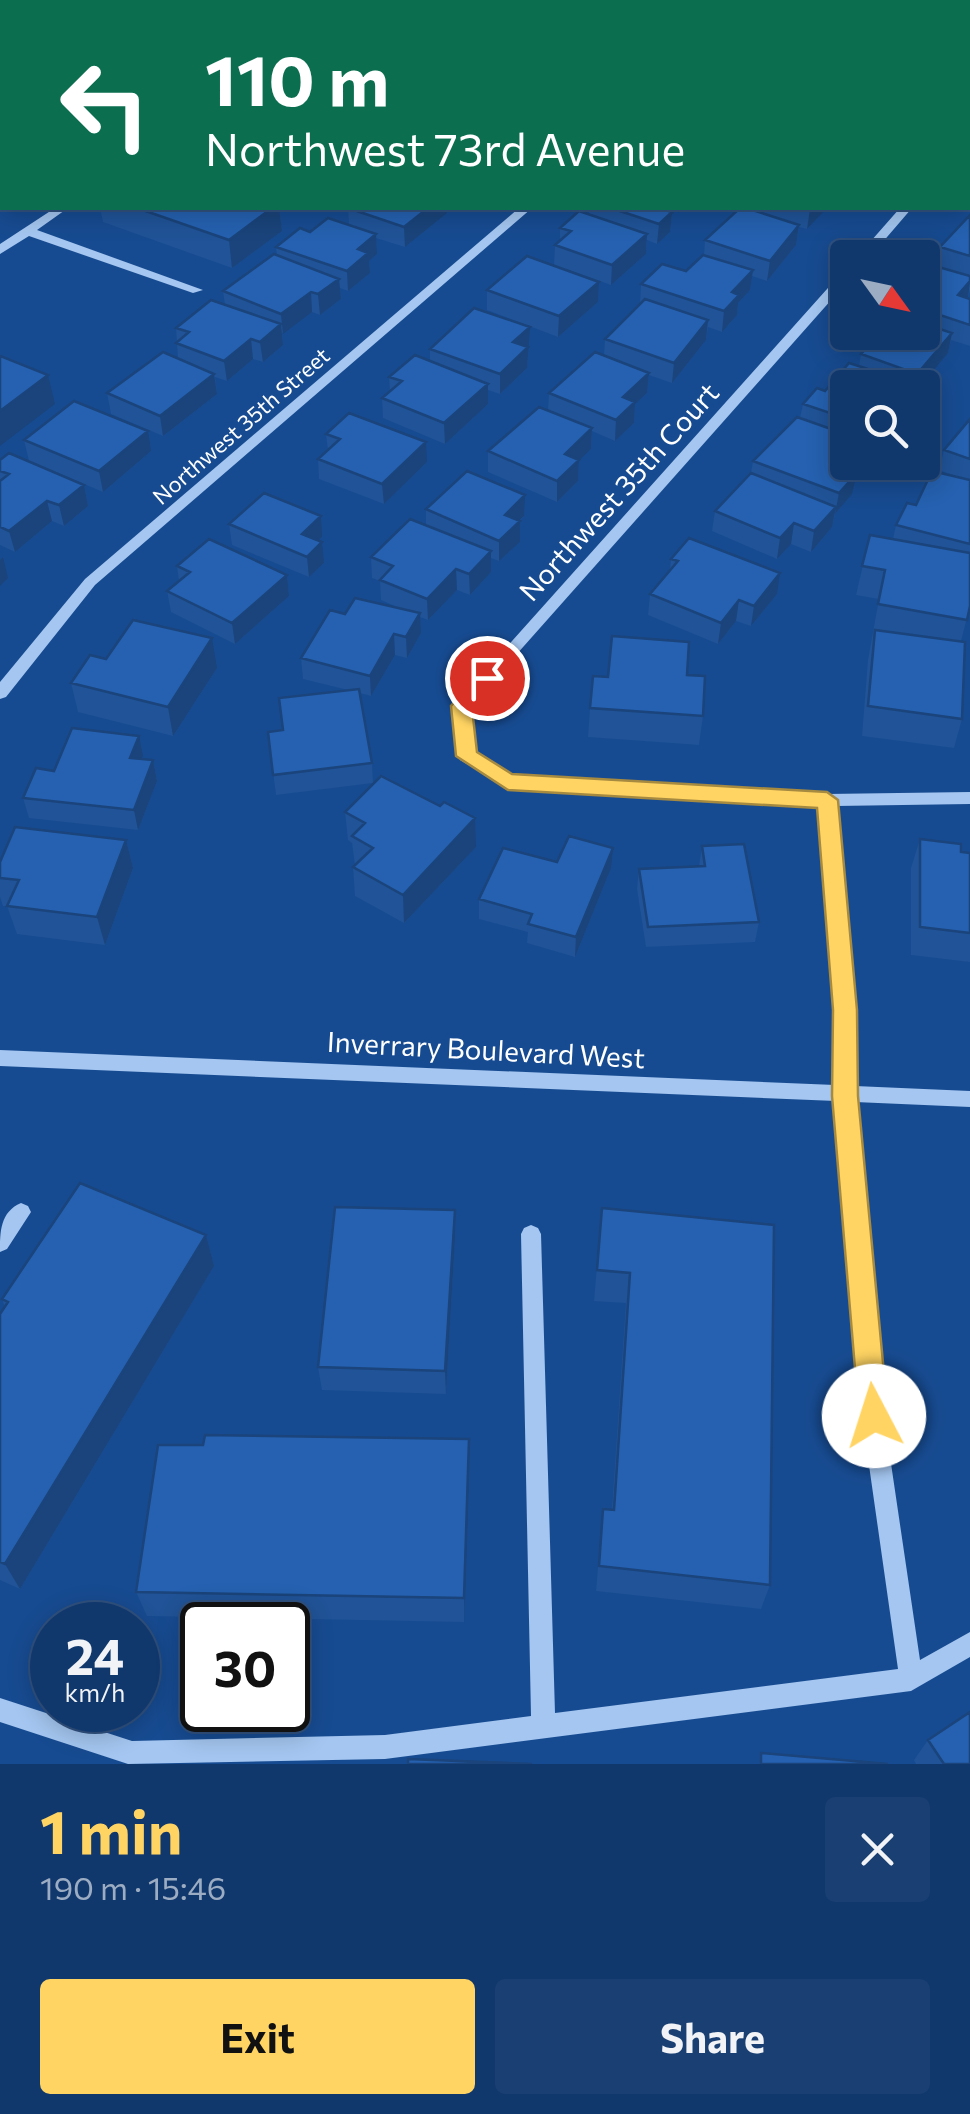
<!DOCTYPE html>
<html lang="en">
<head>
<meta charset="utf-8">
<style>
  body { margin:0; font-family:Commissioner,sans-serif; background:#1a3f72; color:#f1f3f6; height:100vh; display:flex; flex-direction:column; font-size:38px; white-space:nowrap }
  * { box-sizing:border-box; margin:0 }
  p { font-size:32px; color:#9cacc2 }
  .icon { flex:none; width:55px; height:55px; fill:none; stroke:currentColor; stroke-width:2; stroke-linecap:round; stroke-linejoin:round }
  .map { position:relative; height:1764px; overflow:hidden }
  .side { display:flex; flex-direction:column; background:#11386d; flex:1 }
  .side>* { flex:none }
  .top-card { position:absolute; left:0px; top:0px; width:970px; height:210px; box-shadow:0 5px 25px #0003,0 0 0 2px #305280; background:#0b6e4f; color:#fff; overflow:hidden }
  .needle { width:65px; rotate:123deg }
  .controls { position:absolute; left:830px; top:240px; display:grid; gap:20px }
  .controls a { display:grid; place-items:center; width:110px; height:110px; border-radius:10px; background:#11386d; box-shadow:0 5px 25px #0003,0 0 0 2px #305280; font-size:50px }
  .speed { position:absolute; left:30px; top:1602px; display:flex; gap:20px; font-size:50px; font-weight:700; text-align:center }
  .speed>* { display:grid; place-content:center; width:130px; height:130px; border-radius:50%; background:#11386d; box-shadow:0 5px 25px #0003,0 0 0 2px #305280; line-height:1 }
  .speed small { font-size:25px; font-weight:400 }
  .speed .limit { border:5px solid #111; border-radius:15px; background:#fff; color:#111 }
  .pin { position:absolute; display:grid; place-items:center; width:85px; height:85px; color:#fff; margin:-42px; border:5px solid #fff; border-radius:50%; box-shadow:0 2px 10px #0007 }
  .me { position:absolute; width:110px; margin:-55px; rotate:355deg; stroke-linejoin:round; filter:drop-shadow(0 0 8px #0008) }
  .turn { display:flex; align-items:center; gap:35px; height:210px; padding:0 40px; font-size:45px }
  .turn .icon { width:130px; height:130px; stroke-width:2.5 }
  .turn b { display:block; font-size:70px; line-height:85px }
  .round { display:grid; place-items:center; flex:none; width:105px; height:105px; border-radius:10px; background:#1a3f72 }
  .head { display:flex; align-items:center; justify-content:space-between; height:170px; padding:0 40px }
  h1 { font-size:60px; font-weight:700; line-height:75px; color:#ffd463 }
  .primary-button { display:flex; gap:20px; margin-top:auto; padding:20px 40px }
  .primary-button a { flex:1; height:115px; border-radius:10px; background:#ffd463; color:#111; font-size:40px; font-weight:700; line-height:115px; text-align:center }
  .primary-button a+a { background:#1a3f72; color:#f1f3f6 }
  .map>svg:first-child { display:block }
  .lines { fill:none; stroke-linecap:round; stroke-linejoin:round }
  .minor { fill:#a4c6f0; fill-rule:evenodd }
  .wall { fill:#205397 }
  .shaded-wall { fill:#1a447b }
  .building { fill:#2561b0; stroke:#1a447b; stroke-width:2.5 }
  .route { fill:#ffd463; stroke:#a68a40; stroke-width:2.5 }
  .labels { text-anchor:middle; stroke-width:10; stroke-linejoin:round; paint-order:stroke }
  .far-street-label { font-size:22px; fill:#fff; stroke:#174b91 }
  .street-label { font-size:28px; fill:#fff; stroke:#174b91 }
</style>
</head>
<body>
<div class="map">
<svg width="970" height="1764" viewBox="0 0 970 1764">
  <rect width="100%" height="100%" fill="#174b91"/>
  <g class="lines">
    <path class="minor" d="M486,0H504L505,2H489Z
      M970,201V209L964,208H968V202Z
      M55,208H68L37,230L203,290L193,293L29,236L0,254V244Z
      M519,208H532L95,585L6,697L0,699V682L85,579Z
      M900,208H912L869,258H856Z
      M848,269V281L469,708L474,753L511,776L827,794L970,792V804L836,806L854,1010L855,1086L970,1091V1107L855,1102L884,1416L920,1660L970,1632V1657L911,1691L385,1759L128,1764L0,1722V1698L132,1741L385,1735L531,1716L521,1234L524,1228L531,1225L538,1228L541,1234L555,1713L898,1669L862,1416L836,1101L0,1066V1050L835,1085L836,1010L819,806L508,788L460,760L453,707L844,270Z
      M21,1203L28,1206L31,1212L7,1249L0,1252C0,1232 0,1212 21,1203Z"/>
  </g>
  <path class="wall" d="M0,0L2,2V20L0,19Z
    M611,0H700V2H599H611Z
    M100,208H279L282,231L232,268L103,222Z
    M348,208L447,213L405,247L376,238L377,254L369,261L370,273L348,291L340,288L341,299L320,315L312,312L282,333L283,345L263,362L253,359L227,381L215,377L217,394L163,436L111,414L107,393L178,359L176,328L225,305L223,291L277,255L276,247L310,232L349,225Z
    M589,208H679L672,214L670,232L657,244L647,240L646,254L611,285L554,265L555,245L560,241V228L589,214Z
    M758,208H836L834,210L827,208L807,229L799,227L796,245L767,281L752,276L750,290L738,303L737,315L722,332L708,327L706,340L672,383L649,375L647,393L635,404L634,423L615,441L592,431L591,449L579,460L578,481L557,502L488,472V451L548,410L549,393L604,356L605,339L640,304L641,284L686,271L704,255L705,240L757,211Z
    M970,215V290L968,298L970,299V346L951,340L948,353L919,388H848V462L856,473L852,494L835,514L832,527L811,552L791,544L777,559L712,531L715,511L751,473L753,461L800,418L803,404L825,391L859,366L861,354L867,348L865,347L868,332H922V270L936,266L940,247Z
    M599,282L598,302L558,337L487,310V290Z
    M529,347L528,349L527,368L500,394L488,390V404L445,444L383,418L382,398L390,391L389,377L430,361V349Z
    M970,419V606L961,641L962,719L954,748L862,736L868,660L879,599L856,595L870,535L893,539L896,525L916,505L958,477L939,470L944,450Z
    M326,434L427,462L384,504L319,479L318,459L328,450Z
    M24,440L151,451L103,492L29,461Z
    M0,460L84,485L88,506L64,526L52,521L15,552L0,545Z
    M426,509L524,516L520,521V542L499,561L491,558V572L470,595L457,590L428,620L420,617L421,633L407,658L395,655L371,696L360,693L372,763L373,783L276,795L268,732L283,730L348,690L303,679L301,658L345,614L399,608L381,600L380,581L372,578L371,557L426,526Z
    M229,524L322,537L318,541L324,563L309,577L232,545Z
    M671,559L777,594L751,626L736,621L718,644L648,615L650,594L670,570Z
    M177,566L287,575L289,596L235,644L171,612L167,591L179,581Z
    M217,668L173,736L78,712L71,683Z
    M687,675L703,716L699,745L588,737L590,708L608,677Z
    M143,756L142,759L153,760L157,781L138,830L29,818L23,798L54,771Z
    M345,812L476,847L404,923L355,896L353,867L355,865L352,843L348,840Z
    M920,839L961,852L970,853V962L911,955V868Z
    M126,840L133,868L105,945L17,934L7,906H3L0,897V862Z
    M702,846L759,922L755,942L646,947L637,889L639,869L699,866Z
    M557,862L611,868L575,957L527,943L528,932L479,919V899Z
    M602,1208L770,1585L761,1609L596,1591L603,1509L612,1510L626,1303L594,1301Z
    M206,1235L214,1266L20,1589L0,1580V1314L5,1307L2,1299Z
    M455,1236L446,1394L322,1390L318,1367Z
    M469,1439L464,1622L147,1616L136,1592Z
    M928,1740L970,1764H916L914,1760Z"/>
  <path class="shaded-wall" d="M52,0H78V2H48Z
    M970,52V64L968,70V54Z
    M272,208H279L282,231L232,268L229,240Z
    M428,208H447V213L405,247L404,227Z
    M657,208H679L672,214L670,232L657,244L659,224Z
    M812,208H827L807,229L810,209Z
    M799,225L796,245L767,281L770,261Z
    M376,234L377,254L369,261L370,273L348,291L347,271L358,249Z
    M647,234L646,254L611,285L612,265Z
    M753,270L750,290L738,303L737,315L722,332L724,311L732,292Z
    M339,279L341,299L320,315L318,294Z
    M970,281L968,298L958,295Z
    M599,282L598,302L558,337L559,316Z
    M311,292L312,312L283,334L281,314Z
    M708,320L706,340L672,383L674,363Z
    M281,324L283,345L263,362L260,342Z
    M530,327L527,368L500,394V374L513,342Z
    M952,333L948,353L919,388H914L917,374Z
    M251,339L253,359L227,381L224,361Z
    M649,373L647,393L635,404L634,423L615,441L616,420L623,397Z
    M214,374L217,394L163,436L160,416Z
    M48,375L55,404L0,446V411Z
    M488,384V404L445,444L444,423Z
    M592,428L591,449L564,475L565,454Z
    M148,431L151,451L103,492L99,471Z
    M426,442L427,462L384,504L382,484Z
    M579,460L578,481L557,502V481Z
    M851,462H864L842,490L846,469Z
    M857,473L852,494L835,514L839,493Z
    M84,485L88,506L64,526L59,505Z
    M525,495L524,516L504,535L505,515Z
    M47,501L52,521L15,552L9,531Z
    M836,507L832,527L811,552L814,531Z
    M321,516L322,537L304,555L302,534Z
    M520,521V542L499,561V541Z
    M794,523L791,544L777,559L780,538Z
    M322,542L324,563L309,577L307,557Z
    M491,551V572L470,595L469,574Z
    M3,557L8,578L0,586V560Z
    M456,569L457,590L428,620L427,599Z
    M780,573L777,594L751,626L754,606Z
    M287,575L289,596L235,644L232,623Z
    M739,600L736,621L718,644L721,623Z
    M420,613L421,633L407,658L406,637Z
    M394,634L395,655L371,696L370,676Z
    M212,638L217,668L173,736L168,707Z
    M139,736L143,756L134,778L130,758Z
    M153,760L157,781L138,830L134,810Z
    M475,818L476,847L404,923L403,895Z
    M126,840L133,868L105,945L97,917Z
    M613,848L611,868L575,957L576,937Z
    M455,1210V1236L446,1394L445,1371Z
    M206,1235L214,1266L20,1589L5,1564Z
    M469,1439V1466L464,1622V1598Z"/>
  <path class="building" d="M0,0H52L48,2H4Z
    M388,0H440L446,2L449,0H489L485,2H385Z
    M632,0H672L669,2H641Z
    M814,0H896L893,2H811Z
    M942,0H970V22L968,21V2H939Z
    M137,208H272L229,240Z
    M348,208H428L404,227Z
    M611,208H658L672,212L659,224Z
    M740,208H746L799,225L770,261L705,240Z
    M579,211L647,234L612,265L555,245L571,231L560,228Z
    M970,215V256L940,247Z
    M328,218L376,234L358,249L368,253L347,271L276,247L300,228L310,232Z
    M274,254L339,279L318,294L311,292L281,314L223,291Z
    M703,255L753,270L732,292L739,295L724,311L641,284L662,264L686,271Z
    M527,256L599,282L559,316L487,290Z
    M928,264L970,276V281L958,295L970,299V325L922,309V270Z
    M645,299L708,320L674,363L605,339Z
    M211,300L281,324L260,342L251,339L224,361L176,343L189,332L176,328Z
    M474,308L530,327L513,342L528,347L500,374L430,349Z
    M922,323L952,333L917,374L861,354L881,332H922Z
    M163,352L214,374L160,416L107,393Z
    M595,352L649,373L623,397L635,402L616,420L549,393Z
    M415,355L488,384L444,423L382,398L402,381L389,377Z
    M0,356L48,375L0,411Z
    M849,363L893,377L885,388H848V419L803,404L817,388L825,391Z
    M74,401L148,431L99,471L24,440Z
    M539,407L592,428L565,454L579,460L557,481L488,451Z
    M349,413L426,442L382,484L318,459L340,439L326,434Z
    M797,417L848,435V462H851L846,469L857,473L839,493L753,461Z
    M970,419V459L944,450Z
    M9,453L84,485L59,505L47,501L9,531L0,527V481L9,474L0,471V460Z
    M467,471L525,495L505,515L520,521L499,541L426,509Z
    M932,471L970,480V544L896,525L907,503L916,505Z
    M751,473L836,507L814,531L794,523L780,538L715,511Z
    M264,493L321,516L302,534L322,542L307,557L229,524Z
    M410,519L491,551L469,574L456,569L427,599L380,580L393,566L371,557Z
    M870,535L970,553V606L967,620L878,604L885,570L862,566Z
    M689,538L780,573L754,606L739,600L721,623L650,594L678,561L671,559Z
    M209,539L287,575L232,623L167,591L190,572L177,566Z
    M355,598L420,613L406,637L394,634L370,676L301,658L330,610L345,614Z
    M133,620L212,638L168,707L71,683L90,655L106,659Z
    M875,630L965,642L962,719L868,706Z
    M612,636L689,642L687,675L705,676L703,716L590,708L593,676L608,677Z
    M359,689L372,763L273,775L268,732L283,730L279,698Z
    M72,728L139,736L130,758L153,760L134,810L23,798L36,768L54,771Z
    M381,776L440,806L444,802L475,818L403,895L353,867L373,848L352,836L365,823L345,812Z
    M15,827L126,840L97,917L7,906L19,880L0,878V862Z
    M569,836L613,848L576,937L528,924L532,914L479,899L503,848L557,862Z
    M920,839L961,844V852L970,853V933L920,927Z
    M744,844L759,922L648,927L639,869L705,866L702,846Z
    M80,1183L206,1235L5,1564L0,1562V1314L8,1302L2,1299Z
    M335,1207L455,1210L445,1371L318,1367Z
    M602,1208L774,1225L770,1585L599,1566L603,1509L614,1510L630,1273L597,1270Z
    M205,1435L469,1439L464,1598L136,1592L158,1445H203Z
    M970,1712V1764H944L928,1740Z
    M761,1753L888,1764H761Z
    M408,1759L532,1764H408Z"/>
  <path class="route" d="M487,671L497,678L472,708L477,752L512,774L827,792L838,800L857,1010L858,1096L888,1416L884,1425L874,1429L863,1425L859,1416L832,1096L833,1010L817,808L508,790L456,756L451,706L479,673Z"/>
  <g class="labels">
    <g class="far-street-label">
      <text transform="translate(241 426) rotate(-41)" y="8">Northwest 35th Street</text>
    </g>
    <g class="street-label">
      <text transform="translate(619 492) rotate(-48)" y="10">Northwest 35th Court</text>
      <text transform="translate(486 1050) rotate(3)" y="10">Inverrary Boulevard West</text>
    </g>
  </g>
</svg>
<div class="controls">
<a><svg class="needle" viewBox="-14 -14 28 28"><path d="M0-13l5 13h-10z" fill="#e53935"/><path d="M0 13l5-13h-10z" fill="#9cacc2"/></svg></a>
<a><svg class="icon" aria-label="search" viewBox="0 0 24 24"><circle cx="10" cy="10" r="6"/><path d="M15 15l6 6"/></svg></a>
</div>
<div class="speed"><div>24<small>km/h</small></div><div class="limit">30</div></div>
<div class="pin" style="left:487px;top:678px;background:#d93025"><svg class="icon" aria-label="arrive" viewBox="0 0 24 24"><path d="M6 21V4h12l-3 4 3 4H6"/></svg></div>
<svg class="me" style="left:874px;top:1416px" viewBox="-20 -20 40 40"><circle r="19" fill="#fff"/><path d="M0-13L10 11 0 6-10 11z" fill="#ffd463"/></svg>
<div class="top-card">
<div class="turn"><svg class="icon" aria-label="left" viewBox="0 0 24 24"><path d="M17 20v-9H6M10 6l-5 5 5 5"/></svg><div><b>110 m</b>Northwest 73rd Avenue</div></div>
</div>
</div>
<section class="side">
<div class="head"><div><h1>1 min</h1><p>190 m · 15:46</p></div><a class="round"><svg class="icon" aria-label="close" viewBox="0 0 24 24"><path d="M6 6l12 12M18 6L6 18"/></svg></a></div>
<div class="primary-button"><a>Exit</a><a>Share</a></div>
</section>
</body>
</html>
